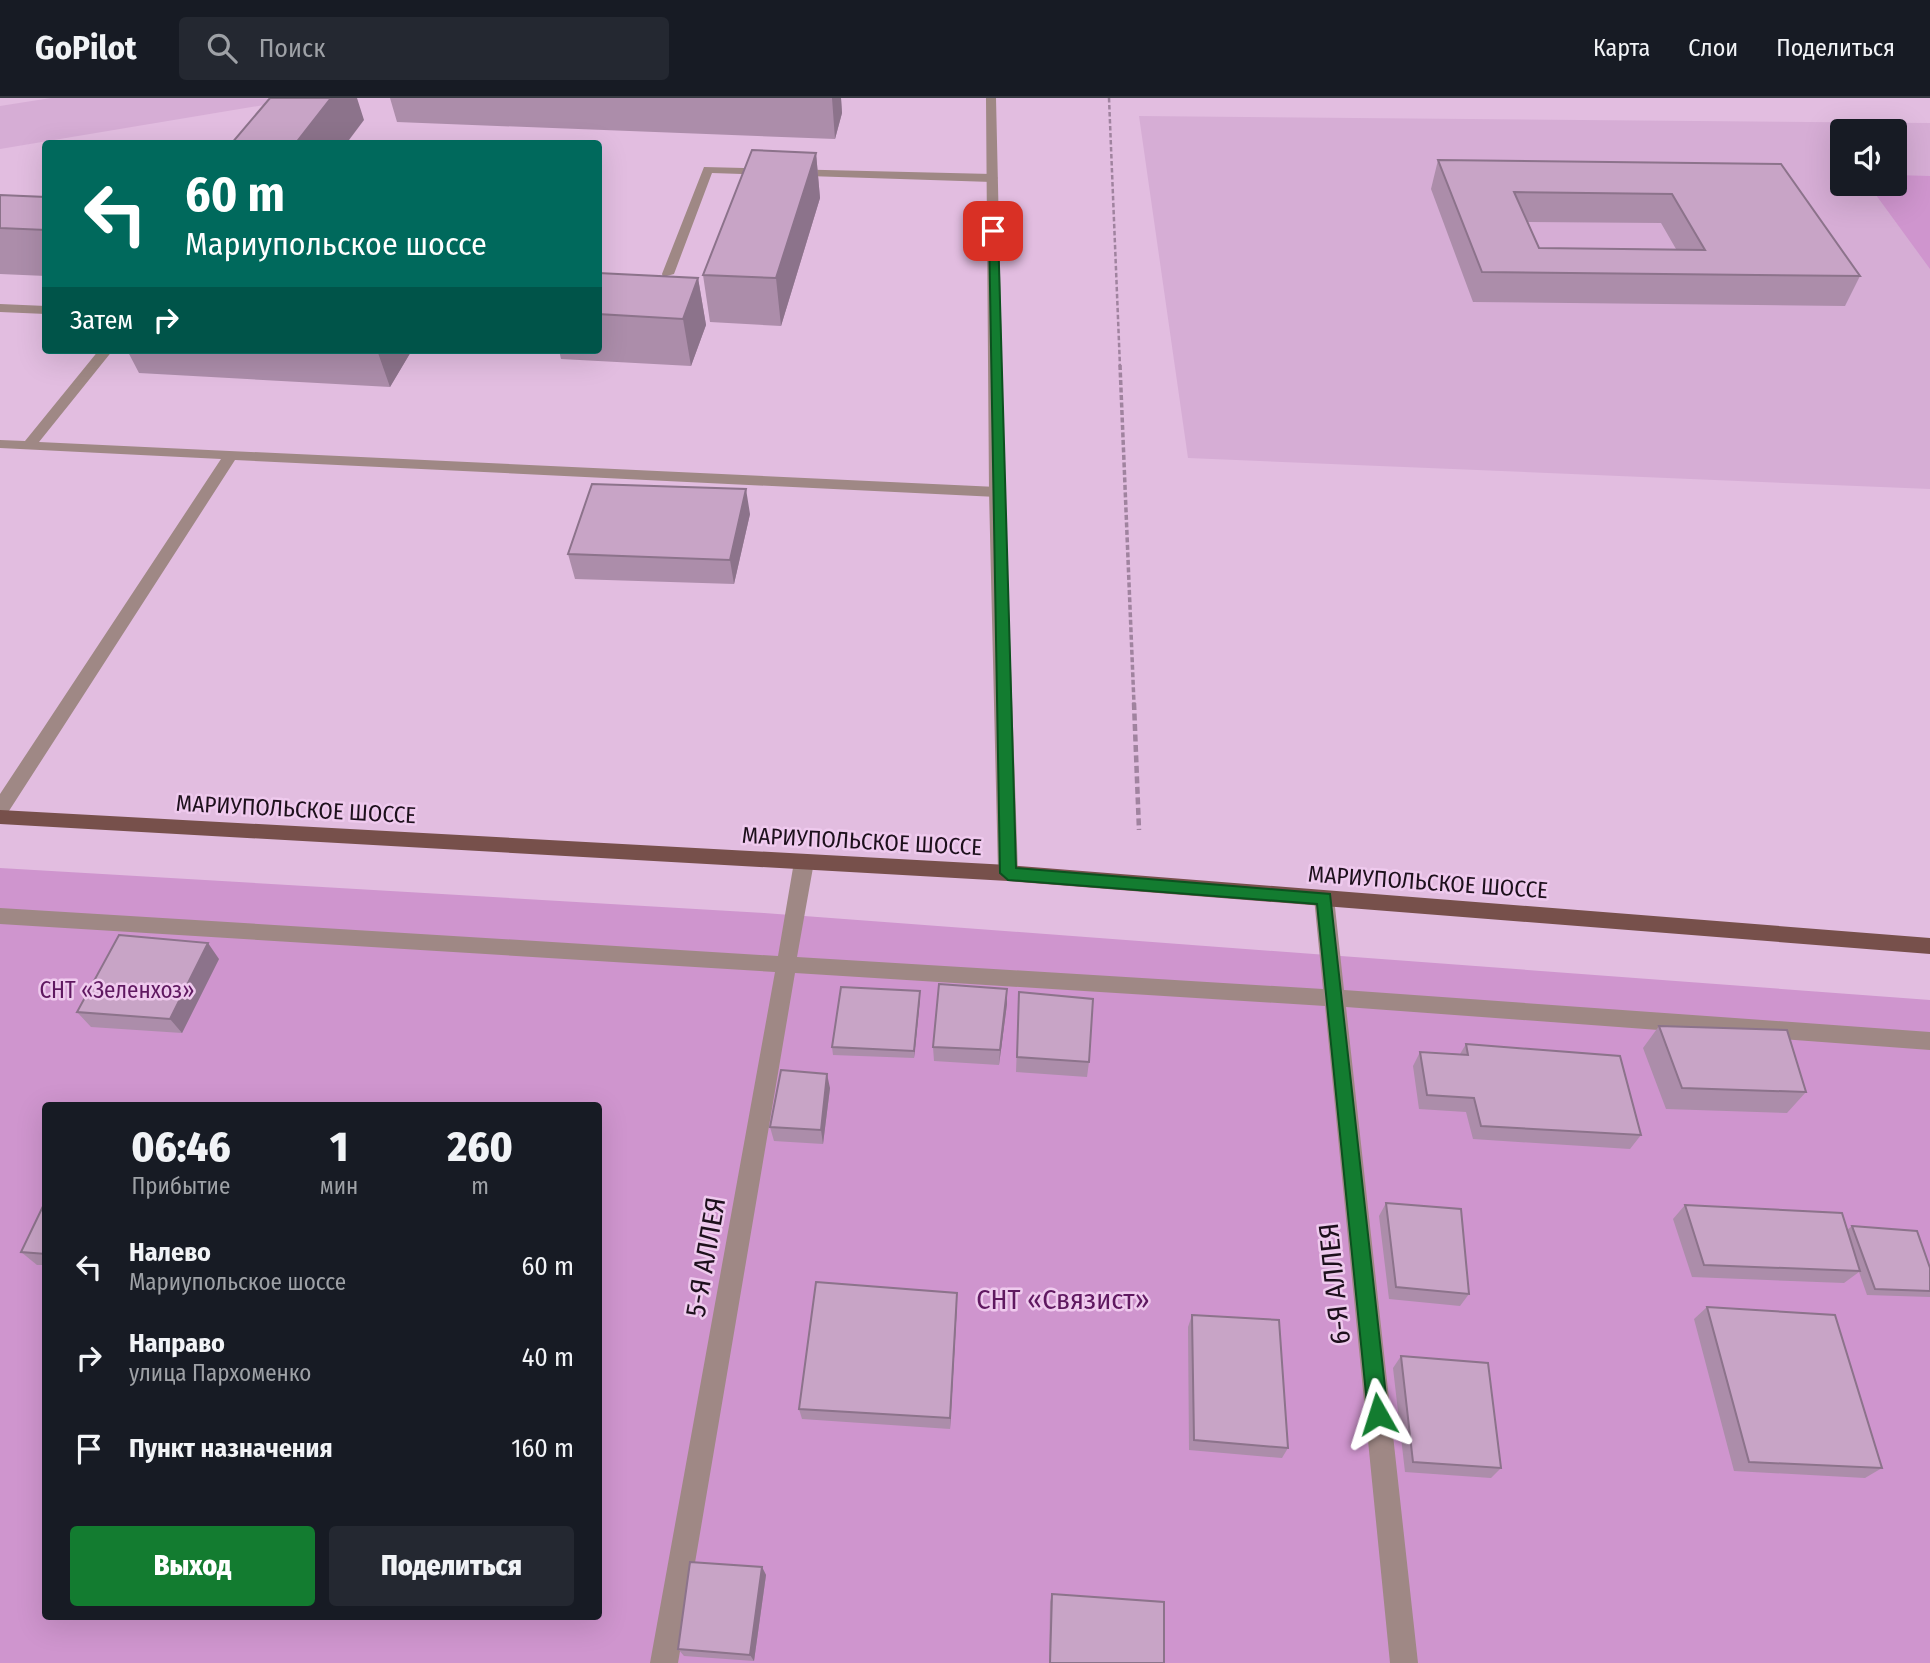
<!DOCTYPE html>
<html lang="ru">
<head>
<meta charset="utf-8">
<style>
  body { margin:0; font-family:"Fira Sans Condensed",sans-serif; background:#242831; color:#f1f3f6; height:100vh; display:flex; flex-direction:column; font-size:26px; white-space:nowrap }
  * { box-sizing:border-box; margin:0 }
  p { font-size:23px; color:#9ea1a6 }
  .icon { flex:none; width:38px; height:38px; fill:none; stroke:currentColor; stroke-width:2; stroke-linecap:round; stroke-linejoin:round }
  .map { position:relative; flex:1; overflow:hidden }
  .side { position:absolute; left:42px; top:1004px; width:560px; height:518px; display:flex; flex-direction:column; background:#171b24; border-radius:7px; box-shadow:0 7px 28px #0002 }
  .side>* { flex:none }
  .banner { position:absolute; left:42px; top:42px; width:560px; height:214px; border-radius:7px; box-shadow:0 7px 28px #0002; background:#00695c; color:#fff; overflow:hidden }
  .tools { position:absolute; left:1830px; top:21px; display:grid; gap:14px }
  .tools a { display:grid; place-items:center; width:77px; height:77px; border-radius:7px; background:#171b24; box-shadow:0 7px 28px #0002; font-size:35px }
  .pin { position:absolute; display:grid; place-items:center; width:60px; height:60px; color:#fff; margin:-30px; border-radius:14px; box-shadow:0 4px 10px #0006 }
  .me { position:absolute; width:77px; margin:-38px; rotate:354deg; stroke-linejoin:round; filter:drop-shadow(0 0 5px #0008) }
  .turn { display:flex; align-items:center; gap:24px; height:147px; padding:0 28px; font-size:32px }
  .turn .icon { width:91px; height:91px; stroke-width:2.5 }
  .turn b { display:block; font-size:49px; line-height:60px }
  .then { display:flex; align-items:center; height:66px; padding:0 28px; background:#0003; gap:14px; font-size:26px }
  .eta { display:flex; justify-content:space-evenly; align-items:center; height:119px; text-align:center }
  .eta b { font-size:42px; font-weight:800; line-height:49px }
  .action { display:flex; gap:14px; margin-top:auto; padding:14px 28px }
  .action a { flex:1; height:80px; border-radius:7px; background:#137c30; color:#fff; font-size:28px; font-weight:800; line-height:80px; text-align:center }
  .action a+a { background:#242831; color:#f1f3f6 }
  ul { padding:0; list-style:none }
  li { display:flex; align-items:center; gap:21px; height:91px; padding:0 28px }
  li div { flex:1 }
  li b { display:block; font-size:26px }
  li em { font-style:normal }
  header { display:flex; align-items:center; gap:42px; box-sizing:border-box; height:98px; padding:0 35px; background:#171b24; border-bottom:2px solid #363941 }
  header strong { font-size:33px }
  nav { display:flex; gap:38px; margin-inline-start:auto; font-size:24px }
  .search { width:490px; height:63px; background:#242831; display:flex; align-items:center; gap:18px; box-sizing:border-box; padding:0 24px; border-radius:7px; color:#9ea1a6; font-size:26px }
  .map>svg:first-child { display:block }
  .built { fill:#d6add5; fill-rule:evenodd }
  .green { fill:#cf95ce; fill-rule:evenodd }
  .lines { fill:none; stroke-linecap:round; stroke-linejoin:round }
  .path-far2 { stroke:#a0839f; stroke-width:2.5; stroke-dasharray:4.5 2.5; stroke-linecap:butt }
  .path-far1 { stroke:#a0839f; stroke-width:3.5; stroke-dasharray:5 2.5; stroke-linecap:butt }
  .path { stroke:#a0839f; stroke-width:4.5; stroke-dasharray:7 3.5; stroke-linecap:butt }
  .service { fill:#9f8885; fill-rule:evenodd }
  .tertiary { fill:#9f8885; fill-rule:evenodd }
  .primary { fill:#77504b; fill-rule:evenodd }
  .wall { fill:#ac8daa; fill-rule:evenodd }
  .shaded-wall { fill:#8c738b }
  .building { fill:#c8a4c6; stroke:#8c738b; stroke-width:2; fill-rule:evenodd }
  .route { fill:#137c30; stroke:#0c511f; stroke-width:2 }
  .labels { text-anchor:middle; stroke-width:5; stroke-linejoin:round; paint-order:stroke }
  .street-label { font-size:23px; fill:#1d101c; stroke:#efcaee }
  .park-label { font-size:23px; fill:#5f1860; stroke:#efcaee }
  .near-street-label { font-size:28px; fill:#1d101c; stroke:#efcaee }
  .near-park-label { font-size:28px; fill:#5f1860; stroke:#efcaee }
</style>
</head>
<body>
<header>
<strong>GoPilot</strong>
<div class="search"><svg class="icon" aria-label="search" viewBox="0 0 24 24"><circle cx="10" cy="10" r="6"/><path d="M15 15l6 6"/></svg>Поиск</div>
<nav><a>Карта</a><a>Слои</a><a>Поделиться</a></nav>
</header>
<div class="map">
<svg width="1930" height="1565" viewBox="0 0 1930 1565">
  <rect width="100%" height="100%" fill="#e2bde0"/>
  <path class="built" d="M51,0H306L0,51V8Z
    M1139,18L1930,25V391L1188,360ZM1843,33H1895V86H1843Z"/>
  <path class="green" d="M1895,77L1930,78V171L1868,86H1895Z
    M0,770L764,815L1930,902V1565H0ZM46,1008H598V1519H46Z"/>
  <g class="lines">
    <path class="path-far2" d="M1109,0L1120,269"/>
    <path class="path-far1" d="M1120,267L1134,606"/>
    <path class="path" d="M1134,605L1139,732"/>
    <path class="service" d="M704,69L992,76L998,80L992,84L712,75L674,176L663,179L662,176Z
      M0,206L46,208V216L0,214Z
      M99,252H113L39,344L997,389L1005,394L997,399L235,362L7,716L0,718V696L221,361L0,350V342L25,343Z
      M804,757L811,759L814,764L797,859L1323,891L1314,800L1317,795H1331L1334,800L1344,892L1930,934V952L1346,909L1418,1565H1390L1325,908L795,875L678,1565H650L775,874L0,826V810L778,858L794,764L797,759Z"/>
    <path class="tertiary" d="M986,0H996L1005,394L1018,775L1015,780H1001L998,775L989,394Z"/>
    <path class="primary" d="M0,712L1008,767L1930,840V856L1008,783L0,726Z"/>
  </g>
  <path class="wall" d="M390,0H841L842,15L835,41L397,24Z
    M816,55L820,100L781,228L710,224L703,177Z
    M1438,62L1781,66L1860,178L1845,208L1473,204L1431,91ZM1528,124L1661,125L1676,151L1539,150Z
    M0,97L46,99V178L0,176Z
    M598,175L698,180L706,227L691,268L561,261L559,252H598Z
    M127,252H412L390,289L139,275Z
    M750,416L734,486L575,481L568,456Z
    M219,861L182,935L91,929L77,914Z
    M1007,891V906L999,967L934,963L933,949Z
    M920,893V901L914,960L833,957L832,949Z
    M1019,894L1089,964L1087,979L1016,974Z
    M1659,928L1806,994L1787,1015L1666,1011L1643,950Z
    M1466,946L1641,1037L1630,1051L1473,1041L1466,1014L1419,1011L1413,968L1420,954L1460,956Z
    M830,990L823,1046L774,1043L770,1029Z
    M46,1102V1167H37L21,1154Z
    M1386,1105L1469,1196L1460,1208L1389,1201L1379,1118Z
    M1685,1107L1847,1132L1852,1128L1930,1170V1199L1867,1197L1859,1174L1844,1185L1692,1179L1673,1121Z
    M957,1207L950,1331L802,1321L799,1311Z
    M1707,1209L1882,1370L1865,1380L1734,1373L1694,1221Z
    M1192,1217L1288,1350L1282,1360L1189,1352L1188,1229Z
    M1401,1258L1501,1370L1491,1380L1405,1374L1393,1270Z
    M762,1469L766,1477L754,1563L684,1558L678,1551Z
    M1052,1496L1164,1565H1049L1050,1504Z"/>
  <path class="shaded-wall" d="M331,0H357L364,22L346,46H295Z
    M832,0H841L842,15L835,41Z
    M816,55L820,100L781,228L776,180Z
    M698,180L706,227L691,268L683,221Z
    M377,252H412L390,289Z
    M746,391L750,416L734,486L730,462Z
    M208,845L219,861L182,935L170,921Z
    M1007,891V906L999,967L1000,952Z
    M920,893V901L914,960V953Z
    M827,976L830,990L823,1046L821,1032Z
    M957,1195V1207L950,1331V1320Z
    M762,1469L766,1477L754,1563L750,1557Z"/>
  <path class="building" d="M270,0H331L295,46H231Z
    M752,52L816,55L776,180L703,177Z
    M1438,62L1781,66L1860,178L1482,174ZM1514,94L1672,96L1705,152L1539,150Z
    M0,97L46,99V132L0,130Z
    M598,175L698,180L683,221L598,216Z
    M592,386L746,391L730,462L568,456Z
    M119,837L208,845L170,921L77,914Z
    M939,886L1007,891L1000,952L933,949Z
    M841,889L920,893L914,953L832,949Z
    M1019,894L1093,901L1089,964L1017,959Z
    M1659,928L1787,932L1806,994L1682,990Z
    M1466,946L1620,958L1641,1037L1481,1028L1474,1000L1427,997L1420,954L1468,957Z
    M781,972L827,976L821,1032L770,1029Z
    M46,1102V1156L21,1154Z
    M1386,1105L1461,1111L1469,1196L1396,1189Z
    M1685,1107L1842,1115L1860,1173L1704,1167Z
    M1852,1128L1917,1133L1930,1170V1193L1875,1191Z
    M816,1184L957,1195L950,1320L799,1311Z
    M1707,1209L1835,1217L1882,1370L1749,1364Z
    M1192,1217L1279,1222L1288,1350L1194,1342Z
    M1401,1258L1488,1265L1501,1370L1413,1364Z
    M690,1464L762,1469L750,1557L678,1551Z
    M1052,1496L1164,1504V1565H1050Z"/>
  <path class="route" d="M989,131L998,133L1016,770L1330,796L1388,1316L1385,1323L1378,1326L1371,1323L1368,1316L1317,806L1008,782L1000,775Z"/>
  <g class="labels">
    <g class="street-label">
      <text transform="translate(296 711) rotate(3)" y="8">МАРИУПОЛЬСКОЕ ШОССЕ</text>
      <text transform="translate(862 743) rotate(3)" y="8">МАРИУПОЛЬСКОЕ ШОССЕ</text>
      <text transform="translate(1428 784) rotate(4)" y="8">МАРИУПОЛЬСКОЕ ШОССЕ</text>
    </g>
    <g class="park-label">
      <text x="117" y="900">СНТ «Зеленхоз»</text>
    </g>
    <g class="near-street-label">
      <text transform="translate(705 1159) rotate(-80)" y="10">5-Я АЛЛЕЯ</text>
      <text transform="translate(1334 1186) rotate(-96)" y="10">6-Я АЛЛЕЯ</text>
    </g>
    <g class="near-park-label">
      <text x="1063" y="1211">СНТ «Связист»</text>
    </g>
  </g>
</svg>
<div class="tools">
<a><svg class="icon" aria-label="sound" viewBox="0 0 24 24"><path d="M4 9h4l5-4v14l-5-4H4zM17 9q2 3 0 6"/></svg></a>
</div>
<div class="pin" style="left:993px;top:133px;background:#d93025"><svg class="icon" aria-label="arrive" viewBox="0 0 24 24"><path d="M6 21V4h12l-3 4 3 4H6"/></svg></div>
<svg class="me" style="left:1378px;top:1316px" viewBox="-20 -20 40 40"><path d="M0-17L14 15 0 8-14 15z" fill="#137c30" stroke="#fff" stroke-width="4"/></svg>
<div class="banner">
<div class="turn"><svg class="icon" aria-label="left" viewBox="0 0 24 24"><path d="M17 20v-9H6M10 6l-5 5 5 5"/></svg><div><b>60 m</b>Мариупольское шоссе</div></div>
<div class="then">Затем<svg class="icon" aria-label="right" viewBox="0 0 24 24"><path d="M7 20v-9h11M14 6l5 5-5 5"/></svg></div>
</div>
<section class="side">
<div class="eta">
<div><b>06:46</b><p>Прибытие</p></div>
<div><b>1</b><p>мин</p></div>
<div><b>260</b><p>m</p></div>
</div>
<ul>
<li><svg class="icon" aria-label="left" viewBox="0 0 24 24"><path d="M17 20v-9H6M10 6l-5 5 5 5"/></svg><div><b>Налево</b><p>Мариупольское шоссе</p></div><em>60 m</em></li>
<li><svg class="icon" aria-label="right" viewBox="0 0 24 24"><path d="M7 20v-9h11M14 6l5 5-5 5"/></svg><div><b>Направо</b><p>улица Пархоменко</p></div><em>40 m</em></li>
<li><svg class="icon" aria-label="arrive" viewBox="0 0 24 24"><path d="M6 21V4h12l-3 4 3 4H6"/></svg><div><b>Пункт назначения</b></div><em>160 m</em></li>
</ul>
<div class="action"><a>Выход</a><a>Поделиться</a></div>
</section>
</div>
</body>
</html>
